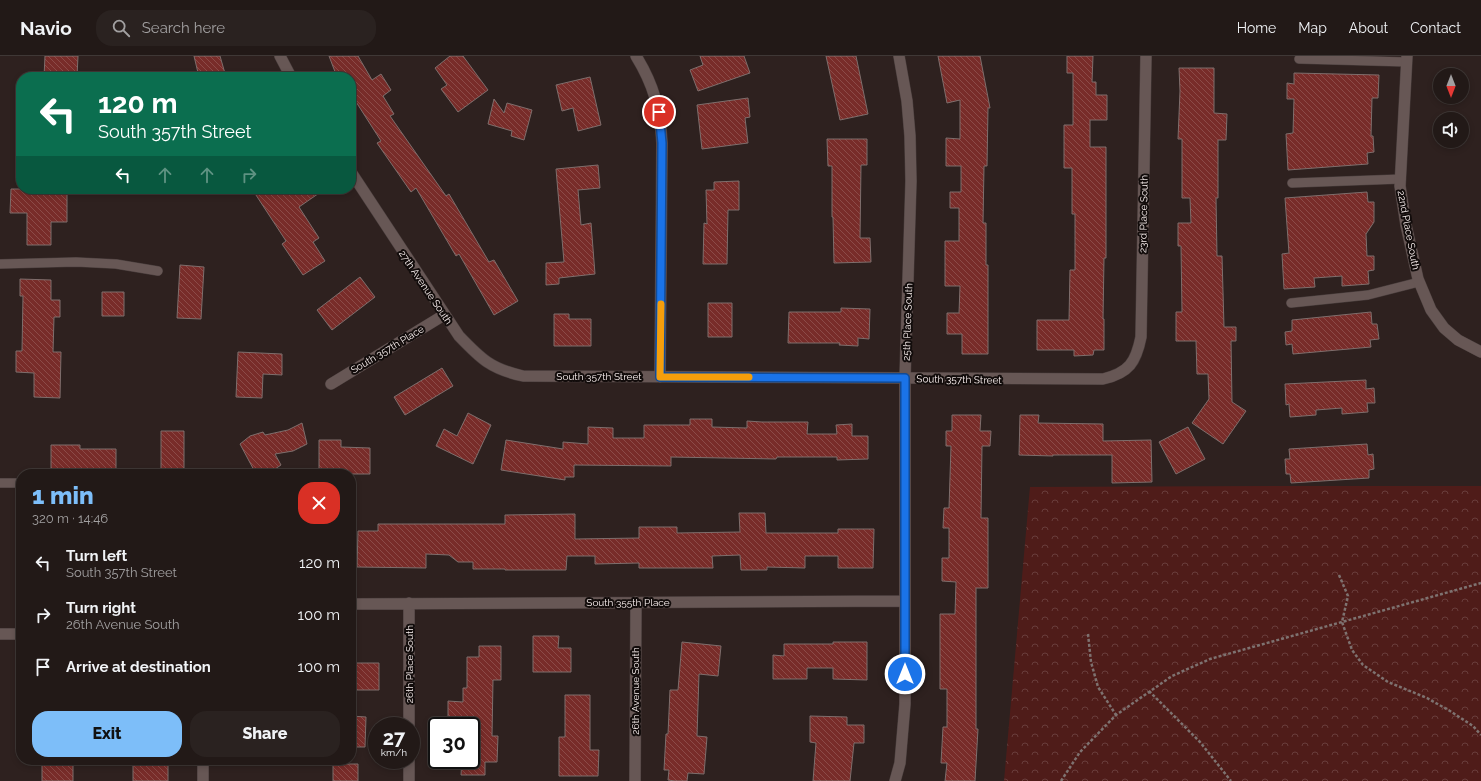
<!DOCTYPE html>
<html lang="en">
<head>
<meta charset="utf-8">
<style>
  body { margin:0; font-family:Raleway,sans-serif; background:#2a2220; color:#f1f3f6; height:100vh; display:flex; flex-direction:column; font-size:15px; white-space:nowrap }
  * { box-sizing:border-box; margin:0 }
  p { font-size:13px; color:#a2a0a1 }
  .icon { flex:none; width:22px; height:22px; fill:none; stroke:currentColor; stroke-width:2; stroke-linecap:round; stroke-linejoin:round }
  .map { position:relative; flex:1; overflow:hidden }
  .sheet { position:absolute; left:16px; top:413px; width:340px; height:296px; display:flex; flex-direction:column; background:#221917; border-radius:16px; box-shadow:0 2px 6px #0003,0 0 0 1px #3f3836 }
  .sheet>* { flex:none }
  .guide { position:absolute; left:16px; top:16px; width:340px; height:122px; border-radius:16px; box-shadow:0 2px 6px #0003,0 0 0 1px #3f3836; background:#0b6e4f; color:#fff; overflow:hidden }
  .needle { width:26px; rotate:180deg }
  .buttons { position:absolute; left:1433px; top:12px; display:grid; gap:8px }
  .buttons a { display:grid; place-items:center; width:36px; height:36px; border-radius:50%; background:#221917; box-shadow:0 2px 6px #0003,0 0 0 1px #3f3836; font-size:20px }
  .speed { position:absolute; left:368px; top:661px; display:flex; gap:8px; font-size:20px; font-weight:700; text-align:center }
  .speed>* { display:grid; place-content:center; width:52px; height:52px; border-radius:50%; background:#221917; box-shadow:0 2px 6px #0003,0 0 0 1px #3f3836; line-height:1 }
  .speed small { font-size:10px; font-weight:400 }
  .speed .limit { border:2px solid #111; border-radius:6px; background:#fff; color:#111 }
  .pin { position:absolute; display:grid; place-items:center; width:34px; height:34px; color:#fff; margin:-17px; border:2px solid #fff; border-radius:50%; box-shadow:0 1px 4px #0007 }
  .me { position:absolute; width:44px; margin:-22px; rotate:0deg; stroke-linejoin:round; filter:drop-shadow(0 0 3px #0008) }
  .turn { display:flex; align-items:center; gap:14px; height:84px; padding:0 16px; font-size:18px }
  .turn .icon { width:52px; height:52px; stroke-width:2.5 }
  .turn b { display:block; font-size:28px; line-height:34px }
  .lanes { display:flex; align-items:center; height:38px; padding:0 16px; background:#0003; justify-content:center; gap:20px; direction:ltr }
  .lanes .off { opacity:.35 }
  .round { display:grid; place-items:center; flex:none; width:42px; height:42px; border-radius:16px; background:#2a2220 }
  .summary { display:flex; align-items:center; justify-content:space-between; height:68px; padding:0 16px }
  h1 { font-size:24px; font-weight:800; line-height:30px; color:#7dbef9 }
  .cta { display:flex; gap:8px; margin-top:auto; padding:8px 16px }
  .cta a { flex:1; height:46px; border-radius:16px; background:#7dbef9; color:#111; font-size:16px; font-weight:800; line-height:46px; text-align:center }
  .cta a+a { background:#2a2220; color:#f1f3f6 }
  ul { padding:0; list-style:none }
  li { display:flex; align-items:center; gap:12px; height:52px; padding:0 16px }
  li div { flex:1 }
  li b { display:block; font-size:15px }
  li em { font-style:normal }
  header { display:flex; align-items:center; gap:24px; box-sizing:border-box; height:56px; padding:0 20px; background:#221917; border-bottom:1px solid #3f3836 }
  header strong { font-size:19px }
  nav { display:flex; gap:22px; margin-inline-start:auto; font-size:14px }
  .search { width:280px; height:36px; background:#2a2220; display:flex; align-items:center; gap:10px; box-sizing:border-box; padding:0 14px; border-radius:16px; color:#a2a0a1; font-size:15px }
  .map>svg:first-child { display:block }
  .forest { fill:url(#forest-crowns) }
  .building { fill:url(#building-back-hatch); stroke:#7e6e6c }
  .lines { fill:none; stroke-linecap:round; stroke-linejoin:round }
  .service-casing { stroke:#483d3c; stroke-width:10 }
  .minor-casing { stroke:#483d3c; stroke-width:12 }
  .path { stroke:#7e7270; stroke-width:2.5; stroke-dasharray:3 2; stroke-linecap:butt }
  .service { stroke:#675755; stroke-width:9 }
  .minor { stroke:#675755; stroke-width:11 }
  .route-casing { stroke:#114b97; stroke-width:10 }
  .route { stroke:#1a73e8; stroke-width:7 }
  .slow { stroke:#f59e0b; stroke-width:7 }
  .labels { text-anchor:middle; stroke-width:4; stroke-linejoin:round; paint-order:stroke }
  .street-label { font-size:10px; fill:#fbf1f0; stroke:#120c0b }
</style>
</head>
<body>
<header>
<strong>Navio</strong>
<div class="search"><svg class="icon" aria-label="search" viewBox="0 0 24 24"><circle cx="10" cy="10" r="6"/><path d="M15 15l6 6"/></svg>Search here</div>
<nav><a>Home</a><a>Map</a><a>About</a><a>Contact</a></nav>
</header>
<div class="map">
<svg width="1481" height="725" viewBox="0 0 1481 725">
  <defs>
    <pattern id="forest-crowns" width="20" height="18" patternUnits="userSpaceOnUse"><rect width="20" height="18" fill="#4f1c19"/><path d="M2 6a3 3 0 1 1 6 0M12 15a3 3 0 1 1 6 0" fill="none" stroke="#693d3b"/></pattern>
    <pattern id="building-back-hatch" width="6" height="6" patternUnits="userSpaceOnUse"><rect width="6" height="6" fill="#782c29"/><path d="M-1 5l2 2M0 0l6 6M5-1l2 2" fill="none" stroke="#8c4b48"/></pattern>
  </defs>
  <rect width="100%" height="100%" fill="#2e211f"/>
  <path class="forest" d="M1273,430H1481V725H1004L1030,431Z"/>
  <path class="building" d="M45,0H78L77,21H44Z
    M194,0H220L226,21H199Z
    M329,0H358L372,24L381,18L391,34L383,40L394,58L390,60L446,140L449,138L489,206L494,204L518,245L494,259L459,198L456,200L416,132L411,136L377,87L381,85L351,38V21H337Z
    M450,0H463L488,34L458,56L441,33L447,29L435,12Z
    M700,0H744L750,17L698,35L690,14L703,9Z
    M826,0H856L868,58L840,64Z
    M938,0H980L990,52H988L987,110H984L983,167H986V209H988V298H962V278H947V257H959L960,230H945V185H959V152H950V136H961V110H946V82L960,83V44L947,47Z
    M1067,0H1093L1092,26H1096V39H1107V64H1090V91H1106V202H1104L1103,263H1104V294H1094L1093,299L1074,300V294H1037V264H1069L1070,214H1075V158H1072V112H1064V69H1073V17H1067Z
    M1179,12H1214V57L1227,58L1226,84H1218V142H1216L1217,200H1222L1224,271H1236V285H1231L1232,346L1246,355L1223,388L1192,367L1209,343L1208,318H1197L1196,285H1176V256H1182L1181,190H1178V167H1191L1190,142H1182V83H1178L1180,35Z
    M1294,17L1379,19L1378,42H1372L1371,80H1373L1374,96L1367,97L1368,108L1288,114L1286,78L1293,77L1294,43H1287V27L1294,28Z
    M590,21L601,69L578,75L573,52L562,55L556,29Z
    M748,42L750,61L745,62L748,87L702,93L697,49Z
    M494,43L504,57L507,47L532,54L524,84L511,80L512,75L488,68Z
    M827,83H867V109H861L860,182H870L871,206L834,207L833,161H832V110H828Z
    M598,109L600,132L578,134L581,169L591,167L595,218L559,222V228L546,229V207L564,206L556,113Z
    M739,125V154H728L727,208H703L704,167L707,168L706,134H714V126Z
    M11,133H67V166H51V189H27V157H10Z
    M252,133H325L299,151L319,182L313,186L325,205L303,219L282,188L286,185Z
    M1367,136L1368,146H1374V166L1366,178L1367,200H1374V214L1368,215L1369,228L1342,230V220L1314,222L1315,231L1284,233L1282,198L1289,197L1285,142Z
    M180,209L204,211L201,263L177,262Z
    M360,221L375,241L332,274L317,254Z
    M20,223L51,224V244H60V261H54L53,296H61L60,342L34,341V317L16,316V295H22L23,240H20Z
    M102,236H124V260H102Z
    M708,247H732V281H708Z
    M841,252L870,253L869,283L858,282V290L839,289L840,287H788L789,256H841Z
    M1371,256L1372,268H1377L1379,283L1370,284L1371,291L1293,298L1292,288L1286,289L1285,276L1292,275V264Z
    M554,258H569V263H591V290H554Z
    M238,296L282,298V319L263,318L262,342L236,341Z
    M442,312L453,330L405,359L394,341Z
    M1366,324V333L1374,332L1375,347H1367L1368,356L1342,358V352L1316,354V359L1290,361L1289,348L1286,349L1285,328Z
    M468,357L491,369L473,408L436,390L444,373L457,380Z
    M952,359H981L980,375H991L990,390H982L981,462H988V532H976V673H978L975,725H945L947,707H941L943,671H947V633H940V558H955L956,526L942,525V502H949V472H943L944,452H949L951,390H946V375H952Z
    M1020,359H1039L1038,367L1103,368V385L1151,384L1152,426L1112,427V399H1053V400L1019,399Z
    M690,363H712V371L747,372V365L762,366H808L807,378H837L836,369L852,368V380H868V403L837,404V401H777L776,403L671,401V410L574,409V421H565V424L501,414L506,384L563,393V386L588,388V371L613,372V382H644V369H690Z
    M302,367L307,388L293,395L275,398L281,409L272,415L264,418H256L240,388L250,380L263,376L265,379L288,374Z
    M1188,371L1205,403L1176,418L1159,386Z
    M161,375H184V418H161Z
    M319,384H341V391L370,392V418H319Z
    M1367,388L1368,399L1373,398L1374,413L1369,414V422L1291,427L1290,418H1286L1285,403H1290L1289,393Z
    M51,389H80V393H116V414L51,415Z
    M739,457H765L766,477H838V473H874L873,512H838V500H805V512L767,511V514H741L740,499L712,500L713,512H639V507L595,508V500H567L566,514H505V513H473V506H458L449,499L426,498V512L357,511L358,475H378V468H505V459L575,458V483L639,482V471H677V477L740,476Z
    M533,580H559L558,592H571V616H533Z
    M682,586L721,590L718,620L699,618L697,680L707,681L704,718L688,717L687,725H675L668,724L669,714H664L666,678H668L670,634H678Z
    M833,586H867V624L833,623V612H807V623H773V599L784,600V588H833Z
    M479,590H501V624H493L492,680H498L497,706H485V719H461L462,704H471V670H448V645L463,646V632H467V601H479Z
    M351,607H379V634H351Z
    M565,639H590V694H599L598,720H559V681H565Z
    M351,660L366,661L365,691H351Z
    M810,660L847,661V669H864V687H854L850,725H813L816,687L810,686Z
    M133,707H168V725H133Z
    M42,708H73V725H42Z
    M333,708H358V725H333Z"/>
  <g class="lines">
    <defs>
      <path id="service" d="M1299,3L1407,6
        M1292,127L1401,123
        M0,208L76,206L116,208L158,215
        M1291,247L1368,239L1419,226
        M0,427H21"/>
      <path id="minor" d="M280,0L291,21
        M636,0C654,29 660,53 662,87L660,321
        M1407,0L1400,130L1406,169L1418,223L1431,254L1444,272L1458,284L1481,296
        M351,116L459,280C481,303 491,313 523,320L1103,323C1129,317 1136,306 1141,281L1146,0
        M331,328L444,259
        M351,548L904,545
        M0,578H21
        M409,670V547
        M203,704V725
        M409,725V704
        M635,725L636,546
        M895,725L900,707L905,648V322L911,125L910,80L907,45L899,0"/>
    </defs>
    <use href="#service" class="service-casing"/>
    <use href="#minor" class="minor-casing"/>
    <path class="path" d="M1339,519L1348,540L1342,566L1352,594L1363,609L1388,626L1427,642L1450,655L1473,670L1481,679
      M1088,578L1091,606L1098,631L1116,659
      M1149,635L1200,686L1231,725
      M1061,725L1080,696L1116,659L1172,620L1210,603L1481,527"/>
    <use href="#service" class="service"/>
    <use href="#minor" class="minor"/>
  </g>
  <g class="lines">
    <defs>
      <path id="route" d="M659,56L662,87L660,321L905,322V618"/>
    </defs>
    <use href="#route" class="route-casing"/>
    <use href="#route" class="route"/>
    <path class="slow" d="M661,248L660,321H749"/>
  </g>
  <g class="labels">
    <g class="street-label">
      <text transform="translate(1143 158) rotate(-89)" y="4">23rd Place South</text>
      <text transform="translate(1409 174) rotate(79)" y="4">22nd Place South</text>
      <text transform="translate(426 231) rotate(56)" y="4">27th Avenue South</text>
      <text transform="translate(907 266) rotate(-88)" y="4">25th Place South</text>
      <text transform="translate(387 293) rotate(-31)" y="4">South 357th Place</text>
      <text x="599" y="324">South 357th Street</text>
      <text transform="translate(959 323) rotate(1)" y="4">South 357th Street</text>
      <text x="628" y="550">South 355th Place</text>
      <text transform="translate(409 608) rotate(-90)" y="4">26th Place South</text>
      <text transform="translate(635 635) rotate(-90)" y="4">26th Avenue South</text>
    </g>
  </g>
</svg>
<div class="buttons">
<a><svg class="needle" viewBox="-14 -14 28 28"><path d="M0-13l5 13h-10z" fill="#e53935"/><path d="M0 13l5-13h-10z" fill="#a2a0a1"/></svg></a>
<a><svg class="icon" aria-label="sound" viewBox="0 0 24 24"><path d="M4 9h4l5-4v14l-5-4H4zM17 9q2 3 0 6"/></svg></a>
</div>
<div class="speed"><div>27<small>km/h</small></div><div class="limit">30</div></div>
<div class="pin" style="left:659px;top:56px;background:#d93025"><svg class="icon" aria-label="arrive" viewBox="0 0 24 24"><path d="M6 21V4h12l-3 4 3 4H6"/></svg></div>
<svg class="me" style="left:905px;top:618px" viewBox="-20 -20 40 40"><circle r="17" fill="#1a73e8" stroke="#fff" stroke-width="3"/><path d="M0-11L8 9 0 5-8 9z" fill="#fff"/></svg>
<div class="guide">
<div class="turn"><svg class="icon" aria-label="left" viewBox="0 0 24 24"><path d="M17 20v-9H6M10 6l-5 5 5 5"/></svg><div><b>120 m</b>South 357th Street</div></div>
<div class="lanes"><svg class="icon" aria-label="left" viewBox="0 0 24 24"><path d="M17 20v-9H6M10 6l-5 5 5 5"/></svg><svg class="icon off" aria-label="ahead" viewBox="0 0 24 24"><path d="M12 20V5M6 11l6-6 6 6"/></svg><svg class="icon off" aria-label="ahead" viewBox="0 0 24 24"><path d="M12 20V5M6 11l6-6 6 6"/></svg><svg class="icon off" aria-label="right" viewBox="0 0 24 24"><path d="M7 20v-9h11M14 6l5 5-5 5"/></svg></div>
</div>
<section class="sheet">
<div class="summary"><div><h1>1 min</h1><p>320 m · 14:46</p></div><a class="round" style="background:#d93025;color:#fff"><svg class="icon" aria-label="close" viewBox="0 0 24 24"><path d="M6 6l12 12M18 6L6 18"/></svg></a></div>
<ul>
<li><svg class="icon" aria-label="left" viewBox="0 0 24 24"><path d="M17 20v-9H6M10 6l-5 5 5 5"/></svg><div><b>Turn left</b><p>South 357th Street</p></div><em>120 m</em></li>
<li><svg class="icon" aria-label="right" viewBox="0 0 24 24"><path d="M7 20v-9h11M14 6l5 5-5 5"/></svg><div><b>Turn right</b><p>26th Avenue South</p></div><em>100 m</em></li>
<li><svg class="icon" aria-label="arrive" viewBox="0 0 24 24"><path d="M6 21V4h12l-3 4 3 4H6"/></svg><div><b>Arrive at destination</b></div><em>100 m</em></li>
</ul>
<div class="cta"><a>Exit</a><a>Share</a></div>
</section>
</div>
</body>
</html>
